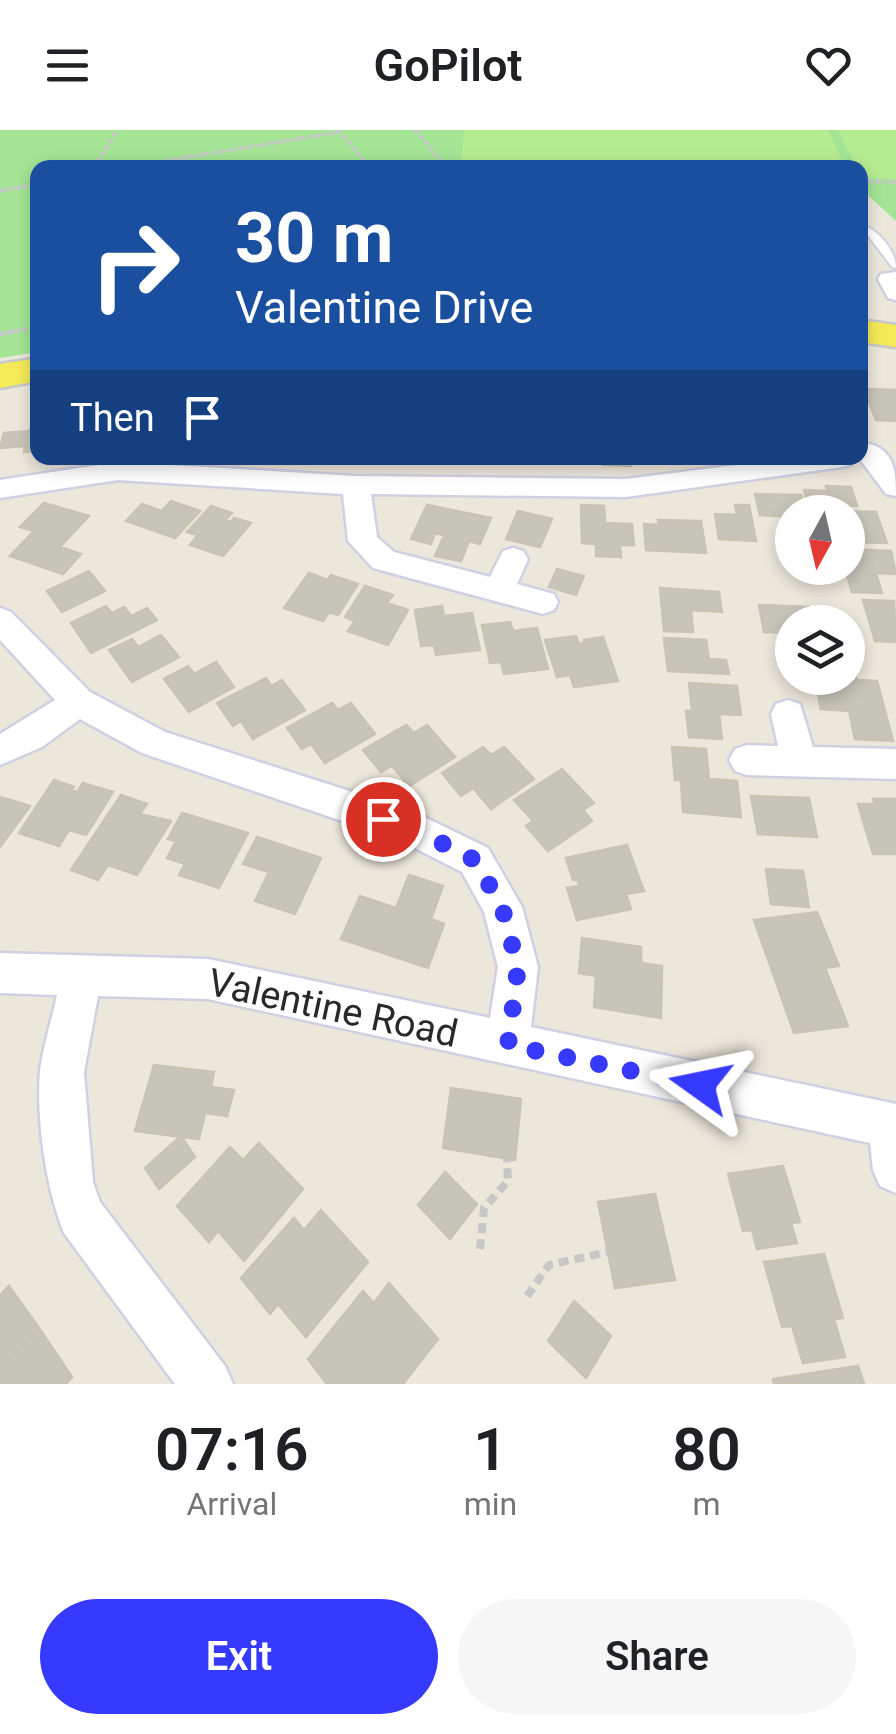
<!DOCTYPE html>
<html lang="en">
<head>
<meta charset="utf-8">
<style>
  body { margin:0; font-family:Roboto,sans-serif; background:#f6f6f6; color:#202124; height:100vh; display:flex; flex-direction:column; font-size:38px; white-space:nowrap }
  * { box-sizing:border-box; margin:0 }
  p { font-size:32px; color:#757577 }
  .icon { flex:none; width:55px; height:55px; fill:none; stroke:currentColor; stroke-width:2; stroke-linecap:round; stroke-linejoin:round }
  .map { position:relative; height:1254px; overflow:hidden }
  .drawer { display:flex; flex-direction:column; background:#fff; flex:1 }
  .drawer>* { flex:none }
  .top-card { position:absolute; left:30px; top:30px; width:838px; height:305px; border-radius:20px; box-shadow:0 5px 15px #0003; background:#1a4fa0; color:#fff; overflow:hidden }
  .needle { width:65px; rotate:188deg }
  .controls { position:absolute; left:775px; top:365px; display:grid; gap:20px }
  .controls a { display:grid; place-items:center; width:90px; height:90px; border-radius:50%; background:#fff; box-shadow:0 5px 15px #0003; font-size:50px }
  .pin { position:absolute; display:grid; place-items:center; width:85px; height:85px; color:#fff; margin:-42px; border:5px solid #fff; border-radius:50%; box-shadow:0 2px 10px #0007 }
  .me { position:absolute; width:110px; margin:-55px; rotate:282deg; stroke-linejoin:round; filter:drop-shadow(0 0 8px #0008) }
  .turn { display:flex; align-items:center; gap:35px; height:210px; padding:0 40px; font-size:45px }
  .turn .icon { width:130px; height:130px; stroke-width:2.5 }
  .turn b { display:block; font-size:70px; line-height:85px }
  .then { display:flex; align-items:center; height:95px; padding:0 40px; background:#0003; gap:20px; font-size:38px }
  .eta { display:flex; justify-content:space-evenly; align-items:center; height:170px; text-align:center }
  .eta b { font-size:60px; font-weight:600; line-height:70px }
  .button { display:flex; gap:20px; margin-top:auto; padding:20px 40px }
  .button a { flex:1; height:115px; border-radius:60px; background:#3639fe; color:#fff; font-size:40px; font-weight:600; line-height:115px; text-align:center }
  .button a+a { background:#f6f6f6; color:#202124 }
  header { display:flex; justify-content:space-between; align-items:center; height:130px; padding:0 40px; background:#fff; font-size:45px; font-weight:600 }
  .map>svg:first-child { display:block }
  .green { fill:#a3e495 }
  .pitch { fill:#b6ec91 }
  .building { fill:#c7c4ba; stroke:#c7c4b4; stroke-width:2.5 }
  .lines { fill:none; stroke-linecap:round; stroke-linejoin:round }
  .lane-casing { stroke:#d0d0e3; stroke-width:4 }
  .street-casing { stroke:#d0d0e3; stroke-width:5 }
  .primary-casing { stroke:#c7c7c7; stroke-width:5 }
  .path-far2 { stroke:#c7c7c7; stroke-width:4; stroke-dasharray:5 2.5; stroke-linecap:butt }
  .path-far1 { stroke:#c7c7c7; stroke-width:5; stroke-dasharray:6 4; stroke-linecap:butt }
  .path { stroke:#c7c7c7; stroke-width:8; stroke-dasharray:10 6; stroke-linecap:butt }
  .lane { fill:#fff; fill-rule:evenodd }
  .street { fill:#fff; fill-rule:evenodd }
  .primary { fill:#f4ea58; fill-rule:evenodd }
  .route { stroke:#3639fe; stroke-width:18; stroke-dasharray:0 32.4 }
  .labels { text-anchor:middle; stroke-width:8; stroke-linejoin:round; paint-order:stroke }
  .near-street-label { font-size:38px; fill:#292929; stroke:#fff }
</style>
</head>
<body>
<header><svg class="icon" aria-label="menu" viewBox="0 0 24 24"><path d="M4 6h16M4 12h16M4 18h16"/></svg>GoPilot<svg class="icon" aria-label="heart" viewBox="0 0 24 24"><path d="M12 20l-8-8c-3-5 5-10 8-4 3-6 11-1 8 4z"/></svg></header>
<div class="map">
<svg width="896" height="1254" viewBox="0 0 896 1254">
  <rect width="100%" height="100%" fill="#ece7db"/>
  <path class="green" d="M0,0H896V91L860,58V38H38L37,222L0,228Z"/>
  <path class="pitch" d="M464,0H828L845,37H461Z
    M838,0H896V49L861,48L860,38L856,37Z"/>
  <path class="building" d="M864,259L896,260V291L876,290Z
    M34,284H38V321L24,322L25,316L0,318L4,303L30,301Z
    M571,328H630L631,336L603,335L602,330Z
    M826,356L851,357L857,376L832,375Z
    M804,360L827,361L834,380H809Z
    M755,364L801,365L806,382H792V387L760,385Z
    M171,371L200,381L175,408L126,391L142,374L162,381Z
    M44,373L89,386L60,417L81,424L63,444L10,426L34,401L20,397Z
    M427,375L491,388L480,414L469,411L461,431L435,426L443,408H456L435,403L431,414L411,409Z
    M581,375L604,376L605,393L632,394L634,415H620L621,427L596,426V414L582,413Z
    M735,375H749L756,411L719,409L715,384L737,385Z
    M211,376L232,383L225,390L231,392L234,388L251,393L223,426L190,415L198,405L187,402Z
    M518,381L552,389L540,417L506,409Z
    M844,381L876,382L887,413L853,412L848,382Z
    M658,390L701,391L706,423L646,420L644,394L659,395Z
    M848,419L891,421L896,444L876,443L882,463L852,462L845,438Z
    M557,439L584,446L576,465L549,457Z
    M89,441L105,461L62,482L47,461Z
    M309,443L328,450L331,445L358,454L338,485L329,482L323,491L284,478Z
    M365,456L393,465L387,473L408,480L388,515L348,501L355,491L345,487Z
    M660,458L719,462L722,482L691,480L693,502L664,501Z
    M863,470L894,471L896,512L875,511Z
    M759,475L810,477L814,492H792V506V503L764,502Z
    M106,476L112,483L124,477L131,486L147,478L157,490L91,523L71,493Z
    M442,476L444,486L472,483L480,520L436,525L434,515L421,516L415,480Z
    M510,492L513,501L537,498L548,539L504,544L501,532L490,533L482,495Z
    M161,505L179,527L132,552L109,520L132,509L138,517Z
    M576,506L579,514L585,513L584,510L603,507L618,551L574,557L570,545L557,547L545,510Z
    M664,508L706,510L709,529L726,530L729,544L668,541Z
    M216,532L234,557L189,582L164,549L188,536L194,544Z
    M848,538L854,539L857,550L877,551L893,611L855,609L849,581L821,579L815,548H848Z
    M266,548L271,556L282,550L305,580L253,609L241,591L233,596L217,573Z
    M689,553L737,556L741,585L719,584L722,609L689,607L686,581H692Z
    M332,573L338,580L351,573L375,604L325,633L311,614L302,619L287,598Z
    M406,595L414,603L427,595L455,627L409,656L392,636L381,642L363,620Z
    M483,617L491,625L504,617L534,649L491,679L473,658L461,666L442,643Z
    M672,617L706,619L709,649L737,651L741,687L683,682L681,650H675Z
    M562,639L594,673L583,680L592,691L548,721L526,696L533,691L514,670Z
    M54,650L74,657L71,660L77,662L83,653L113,662L86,705L69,700L59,716L19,703Z
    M121,665L147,674L140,684L171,691L137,745L108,735L98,750L71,740Z
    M751,666L809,668L817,707L758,704Z
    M0,667L30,676L0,717Z
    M873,669H896V724H873L858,674H875Z
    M182,683L248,703L219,758L179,745L185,734L167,728L176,711L168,709Z
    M257,707L321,728L295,784L255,771L269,742L243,734Z
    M627,715L644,761L626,764L631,779L577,790L567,758L579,756L578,750H573L566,728Z
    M766,739L803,741L809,777L771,774Z
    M409,745L443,756L431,789L444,794L428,838L341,809L360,766L396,778Z
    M817,782L839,836L825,838L848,896L794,903L754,790Z
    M582,808L641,817V833L662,836L661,888L594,877L596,846L579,843Z
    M154,935L214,942L211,957L234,960L227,986L205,983L199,1009L135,1001Z
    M451,958L521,969L515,1030L443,1018Z
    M181,1006L195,1027L159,1059L145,1038Z
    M259,1013L303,1059L244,1131L218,1101L209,1112L177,1076L230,1017L243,1030Z
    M783,1036L800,1092L791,1093L797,1113L757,1119L752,1100L743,1101L728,1044Z
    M445,1042L477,1074L450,1109L418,1075Z
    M655,1064L675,1150L615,1158L598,1072Z
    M321,1080L368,1132L306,1207L278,1174L270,1184L241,1148L294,1088L304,1100Z
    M824,1124L843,1188L834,1189L845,1227L803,1233L792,1196L782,1197L764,1132Z
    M389,1153L438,1209L403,1254H327L308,1229L363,1161L374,1173Z
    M9,1156L39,1198L0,1239V1165Z
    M574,1171L611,1206L586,1248L548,1211Z
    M39,1198L72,1247L66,1254H0V1239Z
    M858,1236L864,1254H774L773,1249Z"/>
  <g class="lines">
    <defs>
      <path id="lane" d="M860,93C877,100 896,119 896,138L892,137L867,104L860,100Z"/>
      <path id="street" d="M896,142V170L888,168L878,149L881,144Z
        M870,314C895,321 896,344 896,366L886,364L859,328L861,317Z
        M791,328H855L852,334L842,337L626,367L371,364L377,407L394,422L490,447L503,421L513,418L523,421L528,429L517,454L554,464L558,472L554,480L543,484L373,438L348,411L343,364L118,350L0,368V350L118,332L356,346L626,349Z
        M0,478L11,482L90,562L165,602L412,681L488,718L522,777L538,837L531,897L896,974V1063L880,1056L873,1040L870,1013L208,869L98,866L84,942L93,1052L100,1072L225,1236L233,1254H175L64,1103C46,1059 36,989 40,941C43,916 52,890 57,865L0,863V823L208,829L490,888L498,837L484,782L462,742L401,711L142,623L80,589L42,617L0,635V604L55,570L0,510Z
        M788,570L800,574L813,617L896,619V649L747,645L735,641L729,630L735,619L747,615L778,616L771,584L776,574Z"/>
      <path id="primary" d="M860,190L896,195V217L860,212Z
        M38,228V251L0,258V234Z"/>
    </defs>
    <use href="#lane" class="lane-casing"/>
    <use href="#street" class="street-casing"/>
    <use href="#primary" class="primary-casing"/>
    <path class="path-far2" d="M415,0L447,38
      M93,38L118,0
      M122,38L340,2L370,38
      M860,51L896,52
      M0,61L38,54
      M0,204L38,197"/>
    <path class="path-far1" d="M0,204L14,201"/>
    <path class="path" d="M480,1119L484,1078L508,1051L507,1029
      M527,1166L549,1135L608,1122"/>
    <use href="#lane" class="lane"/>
    <use href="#street" class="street"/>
    <use href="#primary" class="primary"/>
  </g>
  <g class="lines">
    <path class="route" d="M383,689L412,698L475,730L502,777L518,837L508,915L700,955"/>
  </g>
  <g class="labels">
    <g class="near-street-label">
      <text transform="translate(333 878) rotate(12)" y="13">Valentine Road</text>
    </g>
  </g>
</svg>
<div class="controls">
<a><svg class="needle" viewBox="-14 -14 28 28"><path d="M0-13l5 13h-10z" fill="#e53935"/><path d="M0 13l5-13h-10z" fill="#757577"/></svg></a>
<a><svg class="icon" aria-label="layers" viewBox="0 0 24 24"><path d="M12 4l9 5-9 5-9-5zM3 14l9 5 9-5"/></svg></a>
</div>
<div class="pin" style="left:383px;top:689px;background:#d93025"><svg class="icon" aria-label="arrive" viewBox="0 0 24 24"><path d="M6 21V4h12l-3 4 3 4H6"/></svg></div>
<svg class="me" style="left:700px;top:955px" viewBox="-20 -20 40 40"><path d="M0-17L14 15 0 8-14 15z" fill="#3639fe" stroke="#fff" stroke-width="4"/></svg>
<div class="top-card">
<div class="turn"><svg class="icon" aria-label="right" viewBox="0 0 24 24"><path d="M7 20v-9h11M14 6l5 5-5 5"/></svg><div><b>30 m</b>Valentine Drive</div></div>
<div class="then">Then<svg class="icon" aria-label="arrive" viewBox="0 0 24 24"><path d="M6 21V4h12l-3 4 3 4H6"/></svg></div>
</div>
</div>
<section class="drawer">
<div class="eta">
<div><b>07:16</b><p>Arrival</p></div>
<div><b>1</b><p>min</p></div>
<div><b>80</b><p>m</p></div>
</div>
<div class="button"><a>Exit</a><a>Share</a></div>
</section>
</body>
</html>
